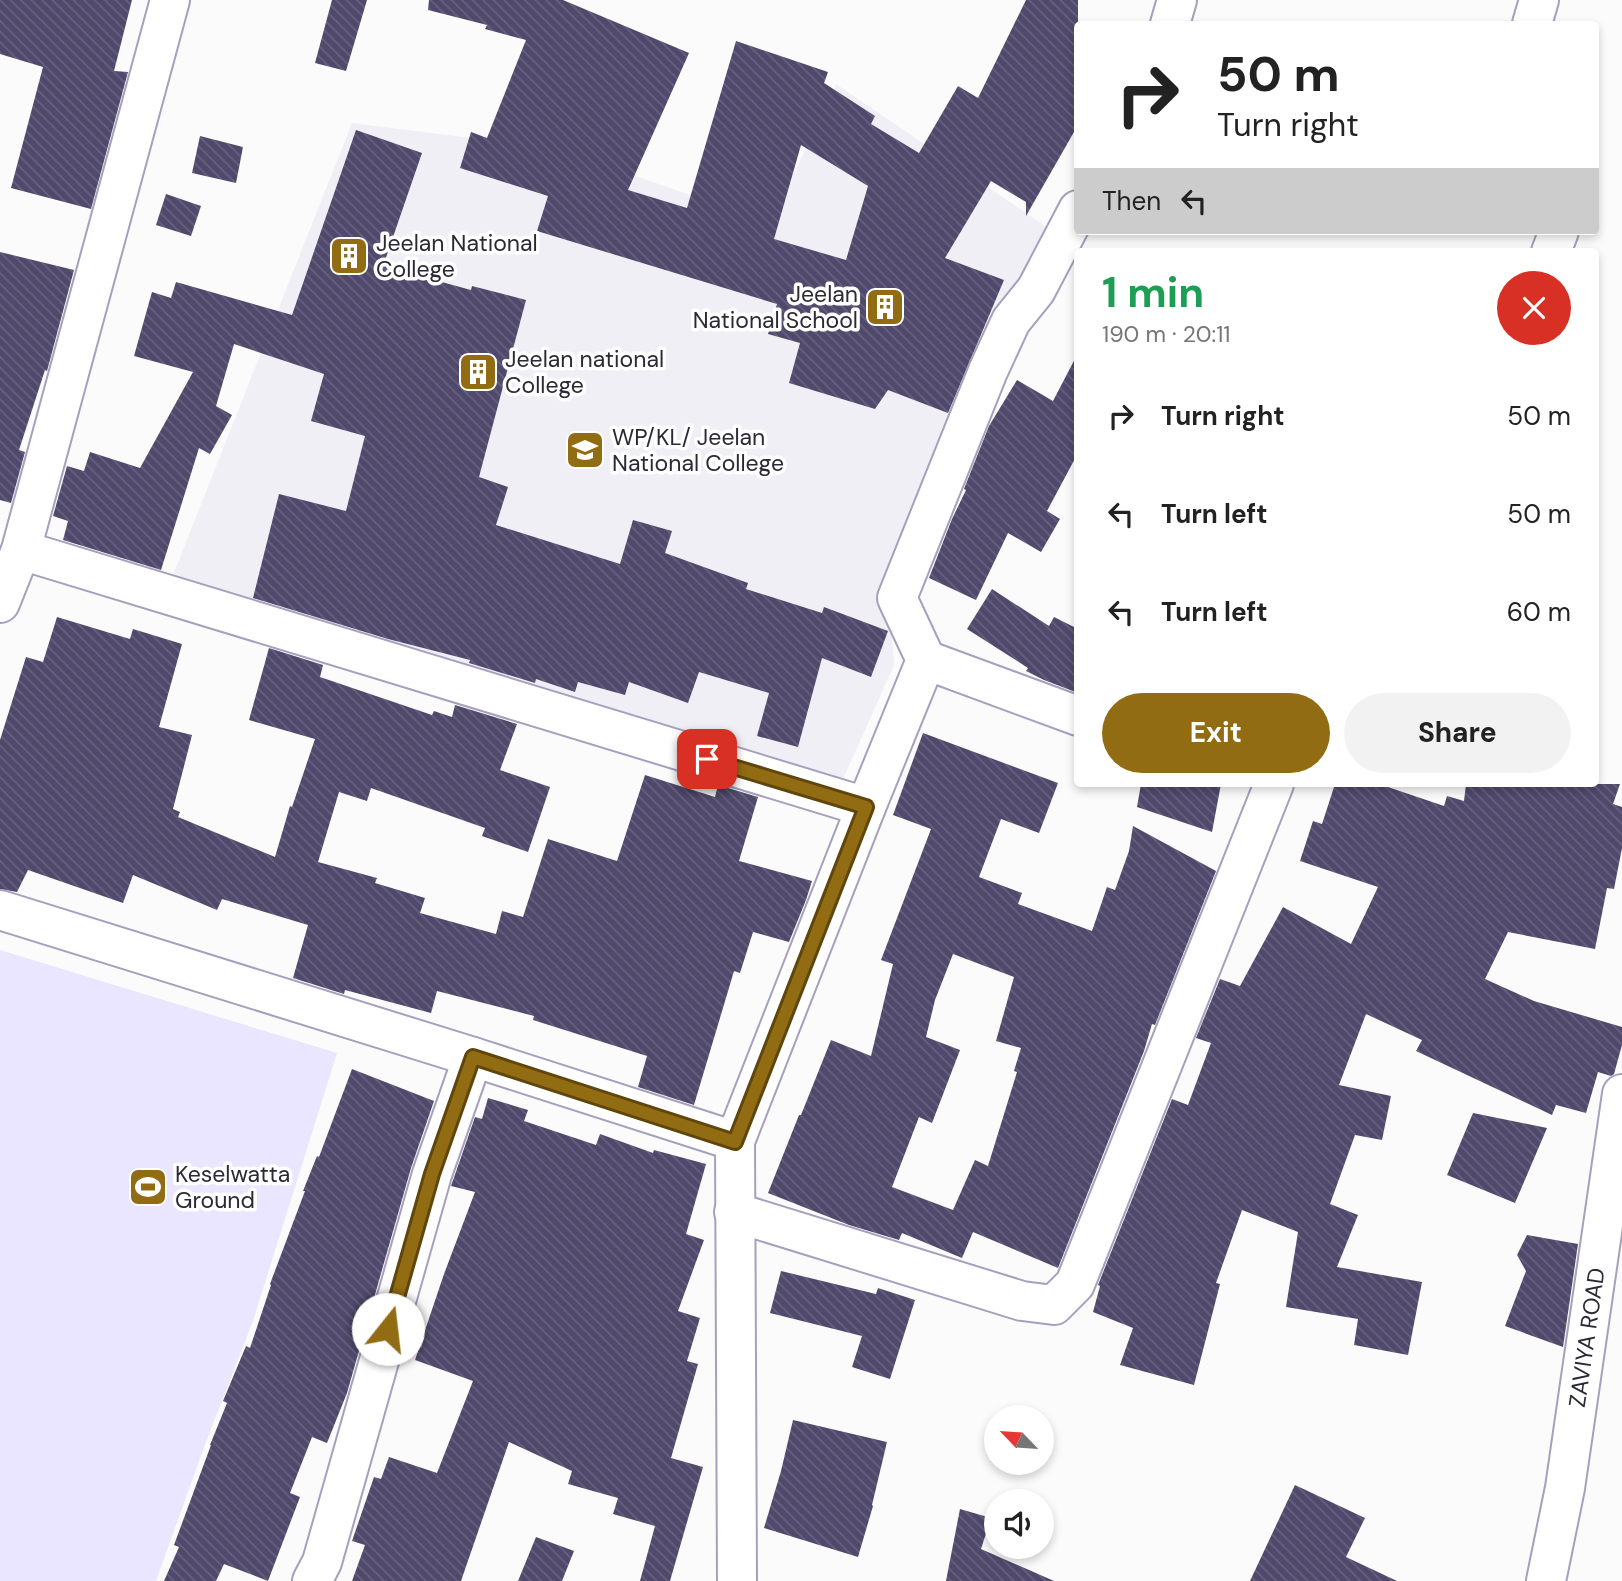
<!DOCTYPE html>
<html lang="en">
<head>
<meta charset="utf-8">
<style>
  body { margin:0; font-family:"DM Sans",sans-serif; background:#f2f2f2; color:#222; height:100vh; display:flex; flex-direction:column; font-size:26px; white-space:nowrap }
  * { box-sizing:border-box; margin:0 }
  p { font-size:23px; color:#767676 }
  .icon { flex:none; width:38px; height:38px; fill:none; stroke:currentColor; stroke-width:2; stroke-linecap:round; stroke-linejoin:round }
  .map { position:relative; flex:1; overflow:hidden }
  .drawer { position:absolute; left:1074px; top:248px; width:525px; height:539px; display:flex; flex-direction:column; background:#fff; border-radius:7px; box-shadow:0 4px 10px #0003 }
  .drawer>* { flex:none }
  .top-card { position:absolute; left:1074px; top:21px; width:525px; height:214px; border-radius:7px; box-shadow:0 4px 10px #0003; background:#fff; color:#222; overflow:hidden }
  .needle { width:46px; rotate:295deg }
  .tools { position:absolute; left:984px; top:1405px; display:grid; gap:14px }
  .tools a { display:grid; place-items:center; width:70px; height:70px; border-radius:50%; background:#fff; box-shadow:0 4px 10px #0003; font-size:35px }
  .pin { position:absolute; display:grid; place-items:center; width:60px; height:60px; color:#fff; margin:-30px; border-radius:14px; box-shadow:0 4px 10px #0006 }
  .me { position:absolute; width:77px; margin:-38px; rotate:16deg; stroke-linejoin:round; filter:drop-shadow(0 0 5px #0008) }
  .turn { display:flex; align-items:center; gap:24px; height:147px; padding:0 28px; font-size:32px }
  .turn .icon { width:91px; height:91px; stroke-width:2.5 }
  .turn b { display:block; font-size:49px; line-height:60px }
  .then { display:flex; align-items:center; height:66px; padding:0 28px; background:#0003; gap:14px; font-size:26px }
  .round { display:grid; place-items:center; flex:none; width:74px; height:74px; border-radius:37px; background:#f2f2f2 }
  .summary { display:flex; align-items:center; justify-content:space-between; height:119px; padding:0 28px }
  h1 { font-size:42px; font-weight:700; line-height:52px; color:#1e9e55 }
  .button { display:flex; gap:14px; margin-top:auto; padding:14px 28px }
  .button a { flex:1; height:80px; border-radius:42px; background:#926c13; color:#fff; font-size:28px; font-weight:700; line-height:80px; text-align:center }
  .button a+a { background:#f2f2f2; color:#222 }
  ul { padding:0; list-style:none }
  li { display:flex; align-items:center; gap:21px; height:98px; padding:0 28px }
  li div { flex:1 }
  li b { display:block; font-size:26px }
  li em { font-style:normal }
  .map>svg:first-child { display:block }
  .built { fill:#f0eff6 }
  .grass { fill:#eae6ff }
  .building { fill:url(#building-back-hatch); fill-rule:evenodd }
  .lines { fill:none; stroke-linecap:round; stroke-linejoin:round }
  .minor-casing { stroke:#a5a0bd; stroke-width:42 }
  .minor { stroke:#fff; stroke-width:38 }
  .route-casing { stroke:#5f460c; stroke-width:18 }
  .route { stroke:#926c13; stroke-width:12 }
  .labels { text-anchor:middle; stroke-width:7; stroke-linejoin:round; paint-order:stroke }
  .poi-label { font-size:23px; fill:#2b2935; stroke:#fff; text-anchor:start }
  .street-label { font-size:23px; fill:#2b2935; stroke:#fff }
</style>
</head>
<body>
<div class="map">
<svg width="1622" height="1581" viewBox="0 0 1622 1581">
  <defs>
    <pattern id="building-back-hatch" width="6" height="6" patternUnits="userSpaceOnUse" patternTransform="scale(1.75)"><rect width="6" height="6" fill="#50496c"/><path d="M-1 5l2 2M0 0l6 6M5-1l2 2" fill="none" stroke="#66617d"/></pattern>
  </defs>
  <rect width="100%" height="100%" fill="#fbfbfb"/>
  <path class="built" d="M836,84L1051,230L889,595L894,665L840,786L171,580L352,123L525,145L602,164L690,195L779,220L791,180Z"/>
  <path class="grass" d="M0,950L337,1053L253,1321L206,1442L156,1581H0Z"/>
  <path class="building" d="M0,0H132L114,71L128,72L91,209L11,188L43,67L0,54Z
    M332,0H367L346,71L315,63Z
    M429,0H563L689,53L628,190L687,208L736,41L828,72L824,83L875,116L871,124L919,153L958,86L978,98L1026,0H1078V125L1026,216V202L991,181L945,258L1004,280L948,413L888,390L875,409L789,383L800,343L768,334L777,304L537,231L548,196L460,168L471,132L487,138L526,40L485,29L487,25L428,10ZM801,145L868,186L846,260L774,239Z
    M356,130L422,153L383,266L471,290L472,286L526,300L479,477L508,487L496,525L620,564L633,520L672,531L665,553L748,583L746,589L822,613L824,607L888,631L871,677L822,658L798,747L757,736L769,693L699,672L688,703L629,682L625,695L578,682L575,692L536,679L535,683L469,663L470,660L388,639L253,598L279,494L346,511L365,436L311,421L324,374L234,344L216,406L232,415L210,454L199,448L161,570L63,540L68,521L53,516L67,466L84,471L90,452L140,468L193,372L134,356L152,292L171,298L176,282L292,315Z
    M200,136L243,147L236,183L192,173Z
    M166,194L201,206L191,236L156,225Z
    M0,252L74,270L47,371L45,370L19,450L25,452L11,503L0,500Z
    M1078,353V453L1047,511L1060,519L1041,552L1008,533L976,600L929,578L952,519L966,490L964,489L989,426L1017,380L1053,401Z
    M992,589L1049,626L1054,617L1078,629V693L1044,680L1026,671L1028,668L967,629Z
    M57,617L130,639L133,629L182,644L159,727L192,735L173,809L180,812L178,817L275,857L290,806L292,807L315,739L249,720L269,648L323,665L320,677L432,715L434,711L452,717L455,705L517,724L500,770L550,787L528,852L482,836L485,828L371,788L367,801L339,792L318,862L377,878L375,883L425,898L420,913L496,934L502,911L523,917L548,839L617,861L645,775L715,797L718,785L758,797L739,861L812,881L806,900L789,942L753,932L740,973L734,971L694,1105L638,1087L647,1056L533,1020L534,1016L437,991L431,1013L345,990L344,994L293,978L308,925L222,899L217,910L133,875L123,903L28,870L17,892L0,889V740L26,657L43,662Z
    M923,733L1058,783L1039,833L1001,819L979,877L1022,893L1018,904L1092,931L1107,887L1115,890L1129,851L1133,826L1216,871L1155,1025L1152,1024L1144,1051L1058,1268L973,1232L962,1258L902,1233L899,1240L849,1225L768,1193L799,1115H801L831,1040L871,1056L893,964L881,960L931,829L893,815ZM953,954L1014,977L996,1041L1021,1048L1014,1071L1017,1072L988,1166L975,1160L953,1210L892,1187L919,1117L932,1123L960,1050L926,1037L935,1000Z
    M1141,784H1221L1212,832L1137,807Z
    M1335,784H1379L1444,806L1447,796L1464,801L1466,784H1620L1613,804L1622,807V848L1614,889L1607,888L1595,949L1508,932L1485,979L1534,1001L1622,1027V1045L1614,1074L1611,1076L1598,1072L1586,1113L1556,1105L1552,1115L1416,1051L1422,1040L1366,1014L1339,1085L1391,1096L1382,1140L1355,1135L1330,1204L1358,1215L1337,1267L1422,1282L1408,1355L1354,1345L1358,1319L1286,1307L1298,1232L1242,1210L1216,1283L1220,1284L1194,1385L1120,1365L1133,1328L1093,1312L1100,1286L1098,1285L1172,1099L1188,1105L1211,1043L1196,1038L1220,979L1240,986L1283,907L1351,944L1378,887L1300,861L1313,821L1322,824Z
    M352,1069L434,1101L411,1168L347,1393L327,1443L312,1437L290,1493L300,1497L268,1581L224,1564L216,1581H164L179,1547L174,1545L211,1445H210L227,1403L223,1401L246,1346L250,1348L271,1285L270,1284L305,1191H303L317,1156L319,1157Z
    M488,1098L528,1110L524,1121L596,1145L600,1134L653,1153L654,1150L706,1164L686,1234L704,1240L678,1311L700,1318L687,1361L698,1364L671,1458L703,1467L670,1581H640L655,1526L613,1514L618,1498L568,1484L572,1471L509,1442L461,1581H352L365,1545L352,1541L374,1477L381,1479L389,1457L437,1473L473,1381L415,1360L444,1274L475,1192L451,1186L475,1117L482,1119Z
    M1473,1113L1547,1128L1515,1203L1447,1175Z
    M1527,1235L1578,1244L1563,1347L1505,1326L1526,1271L1517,1255Z
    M781,1271L876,1294L878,1288L915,1300L890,1379L852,1367L862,1336L770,1313Z
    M793,1420L887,1442L872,1505L873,1506L858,1557L764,1528L781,1471Z
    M1295,1485L1365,1518L1346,1557L1397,1581H1250Z
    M960,1509L991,1518L981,1549L1054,1581H946Z
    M536,1537L574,1551L562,1581H518Z"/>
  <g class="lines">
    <defs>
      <g id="minor">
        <path d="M1170,24L1177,0"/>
        <path d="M1532,24L1539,0"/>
        <path d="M1551,252L1559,231"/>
        <path d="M21,550L866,807"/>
        <path d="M0,603L21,550L170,0"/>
        <path d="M926,660L1078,716"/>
        <path d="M0,910L473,1057L735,1141"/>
        <path d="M734,1212L1022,1301L1054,1305L1075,1284L1274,784"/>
        <path d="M312,1581L322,1562L432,1174L473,1057"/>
        <path d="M737,1581L735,1141L866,807L926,660L897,598L988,371L1011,321L1036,290L1078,210"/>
        <path id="s1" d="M1546,1581L1565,1488L1622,1094"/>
      </g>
    </defs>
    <use href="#minor" class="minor-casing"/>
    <use href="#minor" class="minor"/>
  </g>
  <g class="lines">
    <defs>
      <path id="route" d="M388,1329L432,1174L473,1057L735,1142L866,807L707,759"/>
    </defs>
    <use href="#route" class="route-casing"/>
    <use href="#route" class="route"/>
  </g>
  <defs>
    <symbol id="building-square" viewBox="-11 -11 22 22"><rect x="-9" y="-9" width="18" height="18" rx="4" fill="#926c13" stroke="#fff"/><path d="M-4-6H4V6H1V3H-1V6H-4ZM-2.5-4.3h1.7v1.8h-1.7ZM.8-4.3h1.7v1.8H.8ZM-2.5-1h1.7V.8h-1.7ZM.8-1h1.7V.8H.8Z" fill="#fff"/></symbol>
    <symbol id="school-square" viewBox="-11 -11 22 22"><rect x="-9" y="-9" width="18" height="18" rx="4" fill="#926c13" stroke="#fff"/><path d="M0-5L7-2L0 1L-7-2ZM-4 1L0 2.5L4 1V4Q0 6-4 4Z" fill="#fff"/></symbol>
    <symbol id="stadium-square" viewBox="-11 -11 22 22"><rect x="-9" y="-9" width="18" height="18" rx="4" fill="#926c13" stroke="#fff"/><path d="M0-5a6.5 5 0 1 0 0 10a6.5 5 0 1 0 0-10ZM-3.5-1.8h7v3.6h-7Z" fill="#fff"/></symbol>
  </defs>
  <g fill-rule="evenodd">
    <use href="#building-square" x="327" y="234" width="44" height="44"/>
    <use href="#building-square" x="863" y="285" width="44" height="44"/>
    <use href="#building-square" x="456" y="350" width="44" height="44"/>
    <use href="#school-square" x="563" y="428" width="44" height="44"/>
    <use href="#stadium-square" x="126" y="1165" width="44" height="44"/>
  </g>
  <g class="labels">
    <g class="poi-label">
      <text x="376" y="251">Jeelan National<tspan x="376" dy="26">College</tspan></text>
      <text x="858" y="302" text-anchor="end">Jeelan<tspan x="858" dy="26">National School</tspan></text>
      <text x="505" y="367">Jeelan national<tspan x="505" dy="26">College</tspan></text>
      <text x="612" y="445">WP/KL/ Jeelan<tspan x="612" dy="26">National College</tspan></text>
      <text x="175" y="1182">Keselwatta<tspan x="175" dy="26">Ground</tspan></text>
    </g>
    <g class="street-label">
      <text dy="8" stroke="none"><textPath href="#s1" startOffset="247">ZAVIYA ROAD</textPath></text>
    </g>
  </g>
</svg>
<div class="tools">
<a><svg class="needle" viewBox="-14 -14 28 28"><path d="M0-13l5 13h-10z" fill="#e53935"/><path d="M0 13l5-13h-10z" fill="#767676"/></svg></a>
<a><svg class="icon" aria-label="sound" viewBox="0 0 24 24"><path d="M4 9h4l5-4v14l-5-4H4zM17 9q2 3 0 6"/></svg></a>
</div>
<div class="pin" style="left:707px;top:759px;background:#d93025"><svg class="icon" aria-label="arrive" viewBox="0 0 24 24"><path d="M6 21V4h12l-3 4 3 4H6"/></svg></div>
<svg class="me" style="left:388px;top:1329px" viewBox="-20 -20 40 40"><circle r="19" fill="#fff"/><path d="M0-13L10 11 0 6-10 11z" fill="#926c13"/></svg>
<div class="top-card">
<div class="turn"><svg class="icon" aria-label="right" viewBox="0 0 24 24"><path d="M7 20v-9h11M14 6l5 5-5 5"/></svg><div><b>50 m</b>Turn right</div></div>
<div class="then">Then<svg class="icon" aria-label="left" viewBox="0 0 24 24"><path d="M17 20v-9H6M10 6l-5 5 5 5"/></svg></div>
</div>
<section class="drawer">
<div class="summary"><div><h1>1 min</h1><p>190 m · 20:11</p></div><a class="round" style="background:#d93025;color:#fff"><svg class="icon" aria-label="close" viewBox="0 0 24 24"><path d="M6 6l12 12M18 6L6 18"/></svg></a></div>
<ul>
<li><svg class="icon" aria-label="right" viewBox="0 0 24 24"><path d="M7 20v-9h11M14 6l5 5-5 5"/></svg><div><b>Turn right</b></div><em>50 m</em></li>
<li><svg class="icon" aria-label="left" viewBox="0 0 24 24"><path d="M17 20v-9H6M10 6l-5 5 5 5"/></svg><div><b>Turn left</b></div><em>50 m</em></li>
<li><svg class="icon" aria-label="left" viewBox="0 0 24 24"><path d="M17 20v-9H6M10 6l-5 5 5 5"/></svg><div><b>Turn left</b></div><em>60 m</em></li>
</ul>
<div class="button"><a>Exit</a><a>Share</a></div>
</section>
</div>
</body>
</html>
